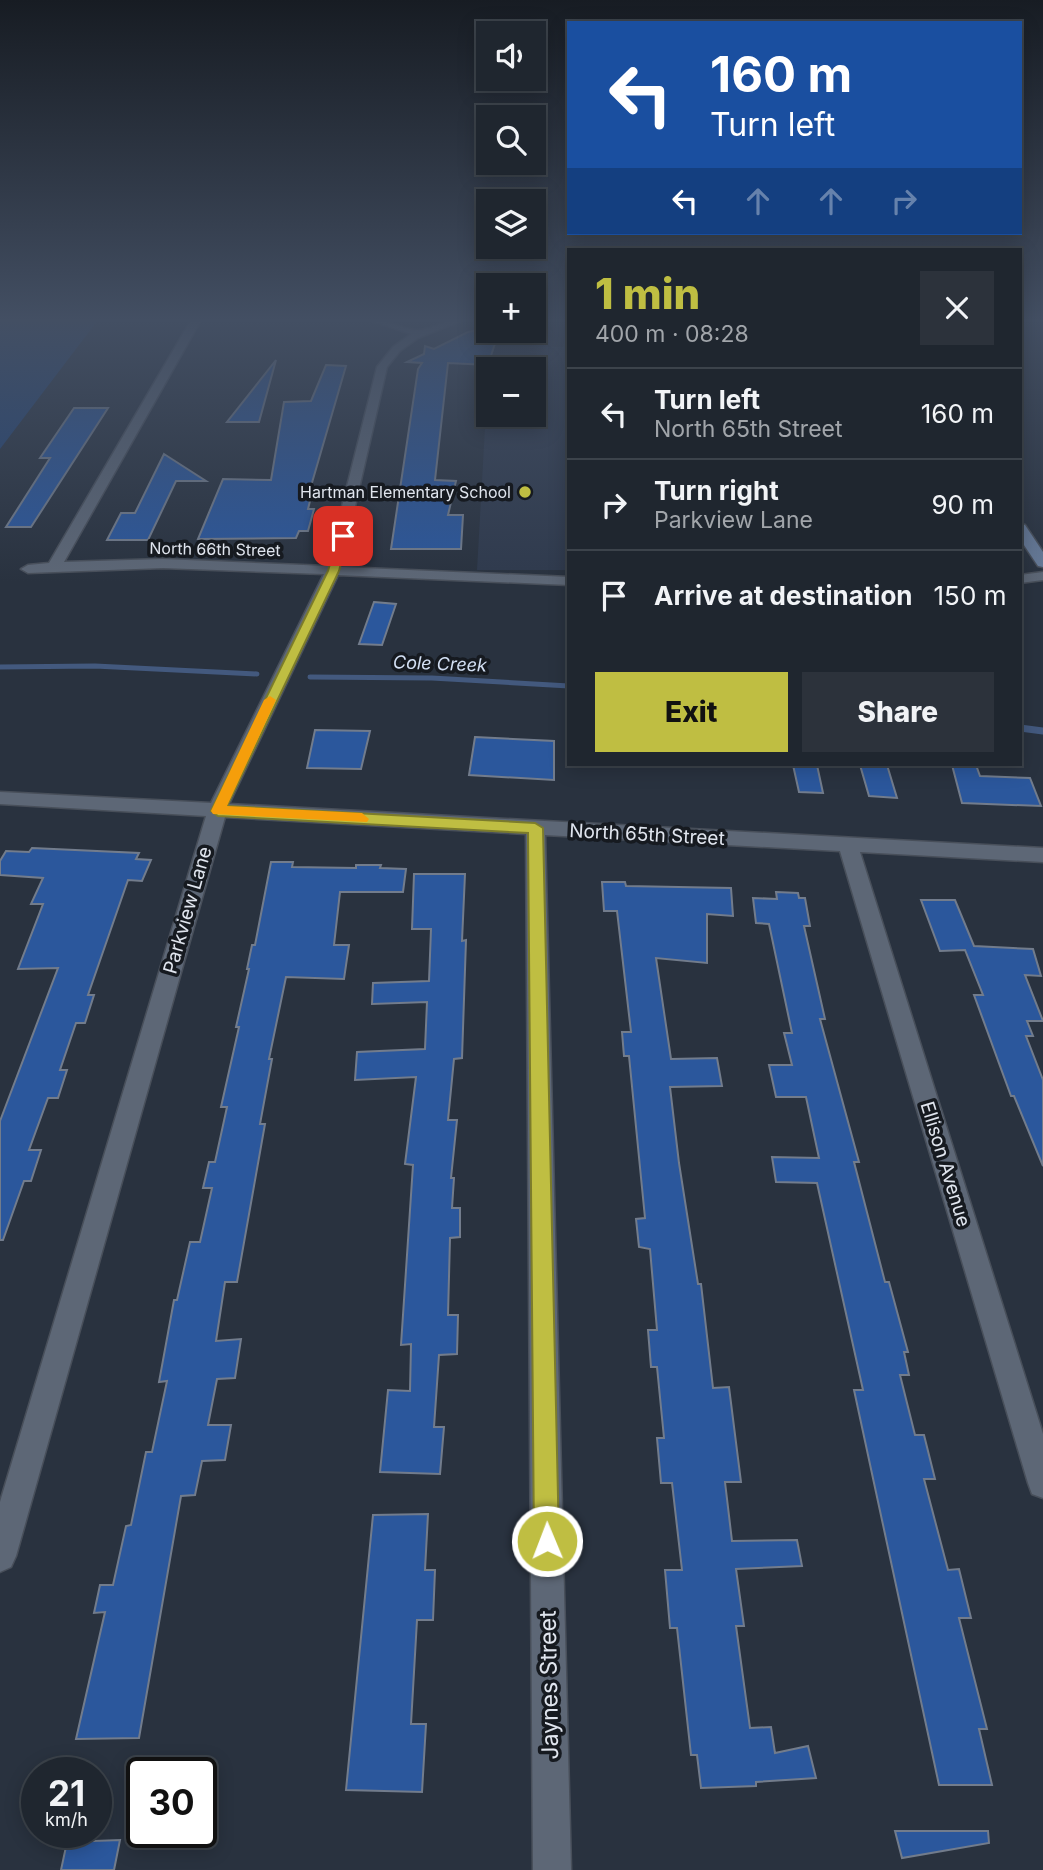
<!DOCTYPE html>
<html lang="en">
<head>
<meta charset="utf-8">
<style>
  body { margin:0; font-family:Inter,sans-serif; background:#2c323b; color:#f1f3f6; height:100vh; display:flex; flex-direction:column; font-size:26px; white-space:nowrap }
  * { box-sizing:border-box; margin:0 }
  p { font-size:23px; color:#a1a5aa }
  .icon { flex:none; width:38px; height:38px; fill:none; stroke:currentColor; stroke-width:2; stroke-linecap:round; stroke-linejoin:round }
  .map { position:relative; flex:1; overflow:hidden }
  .drawer { position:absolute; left:567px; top:248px; width:455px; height:518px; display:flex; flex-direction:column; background:#1f262f; border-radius:0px; box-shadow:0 4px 18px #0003,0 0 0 2px #3c434b }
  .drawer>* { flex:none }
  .hud { position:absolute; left:567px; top:21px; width:455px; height:214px; border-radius:0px; box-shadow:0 4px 18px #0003,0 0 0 2px #3c434b; background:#1a4fa0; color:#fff; overflow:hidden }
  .buttons { position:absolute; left:476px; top:21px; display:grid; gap:14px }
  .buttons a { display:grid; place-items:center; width:70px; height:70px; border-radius:0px; background:#1f262f; box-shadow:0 4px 18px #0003,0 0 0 2px #3c434b; font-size:35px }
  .speed { position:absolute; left:21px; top:1757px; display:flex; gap:14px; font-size:35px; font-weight:700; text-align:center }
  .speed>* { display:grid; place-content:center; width:91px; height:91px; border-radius:50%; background:#1f262f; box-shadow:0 4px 18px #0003,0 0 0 2px #3c434b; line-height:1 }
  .speed small { font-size:18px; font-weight:400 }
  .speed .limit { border:4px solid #111; border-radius:10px; background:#fff; color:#111 }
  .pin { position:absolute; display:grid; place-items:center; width:60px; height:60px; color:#fff; margin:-30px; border-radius:14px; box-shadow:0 4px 10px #0006 }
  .me { position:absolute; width:77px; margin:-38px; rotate:359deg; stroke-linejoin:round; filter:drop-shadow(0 0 5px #0008) }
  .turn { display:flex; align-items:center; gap:24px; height:147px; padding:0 28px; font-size:32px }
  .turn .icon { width:91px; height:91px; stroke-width:2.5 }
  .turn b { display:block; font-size:49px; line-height:60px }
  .lanes { display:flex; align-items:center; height:66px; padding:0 28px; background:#0003; justify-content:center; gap:35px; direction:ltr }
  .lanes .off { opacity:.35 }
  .round { display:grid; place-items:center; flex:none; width:74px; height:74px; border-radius:0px; background:#2c323b }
  .summary { display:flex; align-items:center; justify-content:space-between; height:119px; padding:0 28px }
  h1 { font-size:42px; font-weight:800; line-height:52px; color:#bfbe42 }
  .primary-button { display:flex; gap:14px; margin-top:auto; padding:14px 28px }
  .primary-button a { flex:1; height:80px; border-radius:0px; background:#bfbe42; color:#111; font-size:28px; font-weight:800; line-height:80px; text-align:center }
  .primary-button a+a { background:#2c323b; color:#f1f3f6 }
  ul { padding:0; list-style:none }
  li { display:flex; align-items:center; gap:21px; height:91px; padding:0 28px; border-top:2px solid #3c434b }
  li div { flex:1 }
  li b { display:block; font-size:26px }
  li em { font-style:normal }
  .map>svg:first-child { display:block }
  .built { fill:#2f3a4d }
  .green { fill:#234476 }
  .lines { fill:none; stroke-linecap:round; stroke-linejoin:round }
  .stream-far1 { stroke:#43597e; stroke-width:5 }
  .stream { stroke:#43597e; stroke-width:7 }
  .building { fill:#2b579c; stroke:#727c8c; stroke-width:2 }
  .street-casing { stroke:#484f5a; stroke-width:3 }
  .secondary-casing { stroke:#484f5a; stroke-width:3 }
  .street { fill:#5d6776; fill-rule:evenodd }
  .secondary { fill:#677b99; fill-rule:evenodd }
  .route { fill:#bfbe42; stroke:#7c7c2b; stroke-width:2 }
  .slow { fill:#f59e0b }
  .poi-dot { fill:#bfbe42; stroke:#161a20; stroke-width:2.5 }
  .labels { text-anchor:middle; stroke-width:7; stroke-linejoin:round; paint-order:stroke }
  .far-poi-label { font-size:16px; fill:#e0e5ee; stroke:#161a20; text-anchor:end }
  .far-street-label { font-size:16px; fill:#e0e5ee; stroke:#161a20 }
  .far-water-label { font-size:18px; font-style:italic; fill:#d3e0f4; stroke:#161a20 }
  .street-label { font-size:19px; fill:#e0e5ee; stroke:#161a20 }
  .near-street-label { font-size:23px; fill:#e0e5ee; stroke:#161a20 }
</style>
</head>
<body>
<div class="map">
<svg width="1043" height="1870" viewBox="0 0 1043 1870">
  <rect width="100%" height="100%" fill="#29323f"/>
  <path class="built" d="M490,347H569V570H477L488,374V415H534V369H489Z"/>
  <path class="green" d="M0,320H98L0,449Z"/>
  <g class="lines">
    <path class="stream-far1" d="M0,667L95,666L257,674
      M310,677L432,678L569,686"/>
    <path class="stream" d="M1020,728L1043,731"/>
  </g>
  <path class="building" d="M488,328V331H499L488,365L448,363L435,480L456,481L448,515H463L461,549H391L418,369L422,363L407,362L424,354L425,346L434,349L468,332Z
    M276,360L259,422H227Z
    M326,365L346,366L309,493H312L308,509H314L308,531H299L296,538L198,539L223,479L271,480L284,402L311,401Z
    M74,408H108L31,527H6L50,458H40Z
    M164,454L206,481H176L148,540H107L121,513H135Z
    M374,602L396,604L382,645L359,644Z
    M315,730L370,731L361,769L307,768Z
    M475,737L554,741V780L469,775Z
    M793,765H817L823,793L799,792Z
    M860,765H887L897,798L869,796Z
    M952,765H976L980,776L1030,778L1041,806L962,803Z
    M32,848L139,853L136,859L151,860L142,881L128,880L88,995H94L85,1023H76L60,1070H67L58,1098H48L29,1150H41L31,1181H24L3,1240H0V1121L58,968L18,969L43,904H31L43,878L0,875V861L6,851L29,852Z
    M271,862H293L292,867L356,868V865H381L380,868L406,869L403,892H340L334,945H349L344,979L286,977L269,1059H272L260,1124H265L237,1282H225L216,1341L241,1339L235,1378L217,1379L208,1425H231L225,1460L202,1461L195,1495L181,1496L139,1738L76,1739L105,1612L94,1613L100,1585H113L126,1526L131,1525L146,1452H152L167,1381L159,1382L174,1300H177L190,1242H200L212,1188H203L209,1162H215L227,1107H221L239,1027H236L249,969H247L252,945H255Z
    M414,874H465L462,941L466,940L462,1058L454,1059L448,1120H457L451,1178H454L452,1208H460V1237L450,1238L448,1315H458L457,1354L439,1355L434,1427H444L440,1474L380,1472L388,1390L410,1391L411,1344L401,1345L413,1165L405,1164L416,1077L355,1080L357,1052L425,1049L427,1002L372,1004L373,983L429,981L431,929H412Z
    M602,882H625L626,886L731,888L733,916L707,914V963L656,958L671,1059L717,1058L722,1086L670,1087L679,1163L698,1284H701L713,1388L729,1387L741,1482H725L732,1541L797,1540L802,1566L736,1569L744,1626H736L750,1728L771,1727L775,1753L808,1746L816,1778L756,1782V1786L701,1788L697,1755H691L677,1628H670L665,1570H682L672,1483H661L657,1438H664L657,1367H651L648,1330H657L650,1249L639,1247L636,1219L645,1218L629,1056H624L622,1032H631L617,911H604Z
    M776,892L798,893L799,898H805L810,926H804L825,1019H820L859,1162H854L885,1282H889L908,1352H904L909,1375H900L915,1435H924L935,1479H924L948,1570L959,1569L971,1618H959L987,1729H979L992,1785H939L854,1390H863L817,1183L776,1182L772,1157L819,1158L806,1097H776L769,1065H792L784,1033H792L769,924L756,923L753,898L777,899Z
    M921,900H955L974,946L1033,949L1041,976L1025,975L1043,1021H1027L1033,1036H1026L1043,1080V1166L1014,1096H1011L974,995H983L965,950L940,951Z
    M428,1514L425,1570H435L433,1620H417L411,1724H426L422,1792L346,1790L373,1515Z
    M895,1831H988L989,1843L902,1858Z
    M120,1840L114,1870H61L67,1842Z"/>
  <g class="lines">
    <defs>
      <path id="street" d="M191,320H201L64,562L163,559L327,566L377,367L393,347L411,334L370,320C387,319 407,331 419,330C433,329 443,320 463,320L418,338L400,351L387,367L341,567L569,577V585L338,575L229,804L1043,848V862L860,852L1043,1434V1498L1032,1494L1028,1483L840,851L545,835L571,1870H533L526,834L225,817L16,1556L11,1567L0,1572V1502L206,816L0,804V792L211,803L324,574L163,568L28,573L21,569L28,565L49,563Z
        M1043,572V580L1020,583V575Z"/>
      <path id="secondary" d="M1020,524L1025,525L1043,552V567L1038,566L1020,539Z"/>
    </defs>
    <use href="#street" class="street-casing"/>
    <use href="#secondary" class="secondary-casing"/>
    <use href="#street" class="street"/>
    <use href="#secondary" class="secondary"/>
  </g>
  <linearGradient id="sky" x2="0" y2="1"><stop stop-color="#171c23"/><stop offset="0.55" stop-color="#434f63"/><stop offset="1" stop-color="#434f63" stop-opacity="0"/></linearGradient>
  <rect width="1043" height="582" fill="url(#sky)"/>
  <path class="route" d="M343,532L348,536L339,571L227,806L535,823L543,828L559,1541L555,1549L547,1553L538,1549L534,1541L528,833L218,816L211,811L328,571L338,536Z"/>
  <path class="slow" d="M270,696L276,700L227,806L362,813L369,819L367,822L213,814L211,811L264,700Z"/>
  <circle class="poi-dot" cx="525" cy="492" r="7"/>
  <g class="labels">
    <g class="far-poi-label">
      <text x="511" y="498">Hartman Elementary School</text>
    </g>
    <g class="far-street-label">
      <text transform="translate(215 549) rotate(1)" y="6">North 66th Street</text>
    </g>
    <g class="far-water-label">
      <text transform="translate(440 664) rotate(2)" y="6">Cole Creek</text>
    </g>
    <g class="street-label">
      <text transform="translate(647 834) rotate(3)" y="7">North 65th Street</text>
      <text transform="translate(187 910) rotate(-74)" y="7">Parkview Lane</text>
      <text transform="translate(946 1164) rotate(73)" y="7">Ellison Avenue</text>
    </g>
    <g class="near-street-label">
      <text transform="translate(549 1685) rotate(-91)" y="8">Jaynes Street</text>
    </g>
  </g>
</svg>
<div class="buttons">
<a><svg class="icon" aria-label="sound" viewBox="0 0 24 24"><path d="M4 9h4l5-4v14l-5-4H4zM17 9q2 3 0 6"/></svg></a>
<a><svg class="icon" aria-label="search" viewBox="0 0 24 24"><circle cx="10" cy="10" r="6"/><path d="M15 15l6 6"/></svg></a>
<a><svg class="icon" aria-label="layers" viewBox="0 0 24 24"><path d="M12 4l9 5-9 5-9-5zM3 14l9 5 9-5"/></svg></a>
<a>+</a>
<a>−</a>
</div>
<div class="speed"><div>21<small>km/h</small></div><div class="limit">30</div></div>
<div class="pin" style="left:343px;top:536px;background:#d93025"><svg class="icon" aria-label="arrive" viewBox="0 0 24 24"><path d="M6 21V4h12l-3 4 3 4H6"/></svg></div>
<svg class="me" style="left:547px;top:1541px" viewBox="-20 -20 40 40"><circle r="17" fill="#bfbe42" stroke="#fff" stroke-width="3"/><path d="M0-11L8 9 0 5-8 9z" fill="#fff"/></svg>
<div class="hud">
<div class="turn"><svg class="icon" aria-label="left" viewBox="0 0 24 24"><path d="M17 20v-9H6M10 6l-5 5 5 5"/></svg><div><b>160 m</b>Turn left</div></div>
<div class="lanes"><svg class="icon" aria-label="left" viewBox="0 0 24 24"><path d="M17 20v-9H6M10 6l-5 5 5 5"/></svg><svg class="icon off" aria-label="ahead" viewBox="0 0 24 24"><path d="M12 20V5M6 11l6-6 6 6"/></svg><svg class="icon off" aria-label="ahead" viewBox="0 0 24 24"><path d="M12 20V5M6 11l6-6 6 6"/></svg><svg class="icon off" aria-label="right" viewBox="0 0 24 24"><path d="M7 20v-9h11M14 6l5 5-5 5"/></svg></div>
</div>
<section class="drawer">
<div class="summary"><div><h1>1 min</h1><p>400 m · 08:28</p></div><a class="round"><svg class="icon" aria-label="close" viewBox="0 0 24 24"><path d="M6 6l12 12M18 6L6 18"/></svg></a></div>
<ul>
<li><svg class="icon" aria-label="left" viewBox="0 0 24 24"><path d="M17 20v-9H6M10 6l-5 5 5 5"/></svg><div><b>Turn left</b><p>North 65th Street</p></div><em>160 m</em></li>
<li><svg class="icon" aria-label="right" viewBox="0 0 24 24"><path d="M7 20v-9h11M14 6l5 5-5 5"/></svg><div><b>Turn right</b><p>Parkview Lane</p></div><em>90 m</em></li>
<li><svg class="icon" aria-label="arrive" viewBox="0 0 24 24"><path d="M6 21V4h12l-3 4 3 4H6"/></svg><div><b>Arrive at destination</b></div><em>150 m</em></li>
</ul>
<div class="primary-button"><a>Exit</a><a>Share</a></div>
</section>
</div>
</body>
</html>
